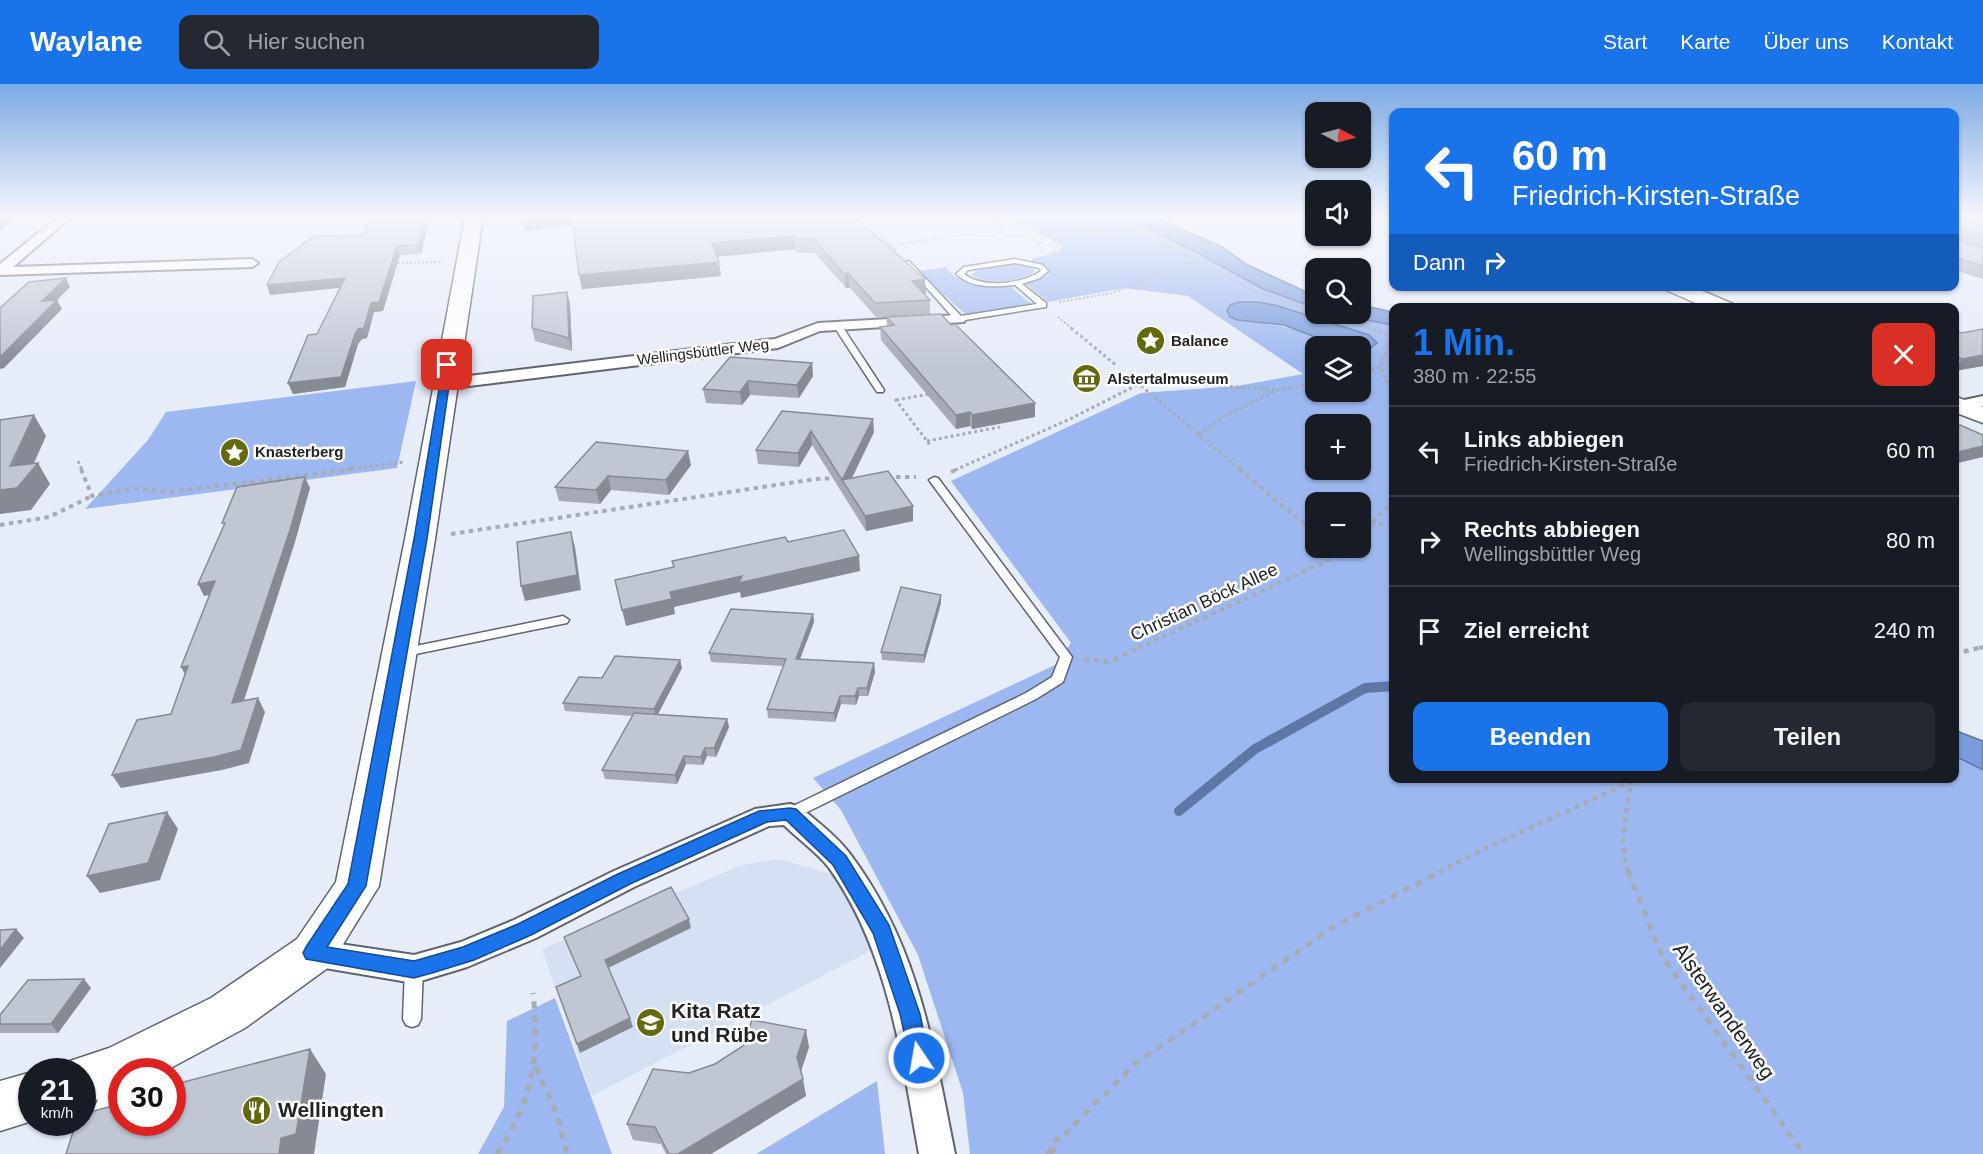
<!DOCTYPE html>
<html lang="de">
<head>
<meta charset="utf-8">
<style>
  body { margin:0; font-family:Arial,sans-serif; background:#242831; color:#f1f3f6; height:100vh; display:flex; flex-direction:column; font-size:22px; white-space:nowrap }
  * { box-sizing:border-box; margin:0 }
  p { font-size:20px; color:#9ea1a6 }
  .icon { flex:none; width:33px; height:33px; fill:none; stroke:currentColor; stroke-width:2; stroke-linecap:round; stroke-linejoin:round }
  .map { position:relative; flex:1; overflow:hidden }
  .drawer { position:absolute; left:1389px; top:219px; width:570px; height:480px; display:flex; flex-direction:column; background:#171b24; border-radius:12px; box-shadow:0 2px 4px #0004 }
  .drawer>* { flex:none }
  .banner { position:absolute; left:1389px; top:24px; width:570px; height:183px; border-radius:12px; box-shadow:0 2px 4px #0004; background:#1a73e8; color:#fff; overflow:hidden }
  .needle { width:39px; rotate:96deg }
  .tools { position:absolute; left:1305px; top:18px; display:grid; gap:12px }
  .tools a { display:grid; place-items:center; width:66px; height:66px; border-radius:12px; background:#171b24; box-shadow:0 2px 4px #0004; font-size:30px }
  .speed { position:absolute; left:18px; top:974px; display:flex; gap:12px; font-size:30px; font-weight:700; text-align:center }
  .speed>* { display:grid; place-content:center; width:78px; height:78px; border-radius:50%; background:#171b24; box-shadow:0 2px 4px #0004; line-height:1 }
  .speed small { font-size:15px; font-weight:400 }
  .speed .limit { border:9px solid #d22; background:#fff; color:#111 }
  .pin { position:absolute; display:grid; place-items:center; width:51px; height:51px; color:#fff; margin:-26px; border-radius:12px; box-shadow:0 3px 9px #0006 }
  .me { position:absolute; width:66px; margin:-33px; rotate:348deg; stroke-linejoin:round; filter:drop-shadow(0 0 4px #0008) }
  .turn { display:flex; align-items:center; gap:21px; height:126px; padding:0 24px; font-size:27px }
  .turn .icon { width:78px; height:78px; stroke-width:2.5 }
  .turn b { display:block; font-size:42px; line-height:51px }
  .then { display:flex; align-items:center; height:57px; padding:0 24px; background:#0003; gap:12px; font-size:22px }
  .round { display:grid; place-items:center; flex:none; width:63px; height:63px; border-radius:12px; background:#242831 }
  .overview { display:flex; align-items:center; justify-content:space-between; height:102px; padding:0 24px }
  h1 { font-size:36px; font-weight:700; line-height:45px; color:#1a73e8 }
  .cta { display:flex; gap:12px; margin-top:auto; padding:12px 24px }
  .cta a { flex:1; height:69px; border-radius:12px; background:#1a73e8; color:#fff; font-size:24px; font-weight:700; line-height:69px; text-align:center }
  .cta a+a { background:#242831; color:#f1f3f6 }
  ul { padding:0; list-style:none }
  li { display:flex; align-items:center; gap:18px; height:90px; padding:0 24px; border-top:2px solid #363941 }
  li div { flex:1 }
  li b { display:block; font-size:22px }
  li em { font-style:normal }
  header { display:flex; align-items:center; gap:36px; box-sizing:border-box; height:84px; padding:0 30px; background:#1a73e8; color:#fff }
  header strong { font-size:28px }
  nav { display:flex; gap:33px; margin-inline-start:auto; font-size:21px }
  .search { width:420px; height:54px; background:#242831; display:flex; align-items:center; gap:15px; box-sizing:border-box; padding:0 21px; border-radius:12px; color:#9ea1a6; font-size:22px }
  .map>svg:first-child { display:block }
  .built { fill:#d6e0f3 }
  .green { fill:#9db8f0; fill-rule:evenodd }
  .water { fill:#7a9bdd; stroke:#5f77a6; stroke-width:1.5 }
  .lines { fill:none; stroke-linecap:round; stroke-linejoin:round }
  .stream { stroke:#5f77a6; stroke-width:10 }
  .lane-casing { stroke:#5f656f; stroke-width:3 }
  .street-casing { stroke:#5f656f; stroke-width:4 }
  .secondary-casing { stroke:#5f656f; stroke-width:3 }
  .path-far4 { stroke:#a6abb4; stroke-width:2; stroke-dasharray:2 2; stroke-linecap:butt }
  .path-far3 { stroke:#a6abb4; stroke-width:3; stroke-dasharray:3 3; stroke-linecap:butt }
  .path-far2 { stroke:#a6abb4; stroke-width:4; stroke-dasharray:4.5 4.5; stroke-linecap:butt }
  .path-far1 { stroke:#a6abb4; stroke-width:4.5; stroke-dasharray:5 5; stroke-linecap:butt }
  .path { stroke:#a6abb4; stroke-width:5; stroke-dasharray:7 7; stroke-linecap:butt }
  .lane { fill:#fff; fill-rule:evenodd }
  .street { fill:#fff; fill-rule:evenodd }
  .secondary { fill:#fff; fill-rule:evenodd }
  .wall { fill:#a5aab5 }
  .shaded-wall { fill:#868b93 }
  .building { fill:#c0c6d2; stroke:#868b93; stroke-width:1.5 }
  .route { fill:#1a73e8; stroke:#114b97; stroke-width:1.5 }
  .labels { text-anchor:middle; stroke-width:5; stroke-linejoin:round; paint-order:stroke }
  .far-poi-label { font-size:15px; font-weight:bold; fill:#212327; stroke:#fff; text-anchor:start }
  .far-street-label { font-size:15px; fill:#212327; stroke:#fff }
  .street-label { font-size:18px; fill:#212327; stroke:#fff }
  .near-poi-label { font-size:21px; font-weight:bold; fill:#212327; stroke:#fff; text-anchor:start }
  .near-street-label { font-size:21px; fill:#212327; stroke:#fff }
</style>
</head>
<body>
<header>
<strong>Waylane</strong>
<div class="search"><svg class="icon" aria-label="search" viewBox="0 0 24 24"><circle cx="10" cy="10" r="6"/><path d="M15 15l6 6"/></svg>Hier suchen</div>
<nav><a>Start</a><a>Karte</a><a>Über uns</a><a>Kontakt</a></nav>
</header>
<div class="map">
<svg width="1983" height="1070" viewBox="0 0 1983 1070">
  <rect width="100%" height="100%" fill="#e6ecf8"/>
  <path class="built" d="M780,775L844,794L878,863L592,1012L542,865L742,781Z"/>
  <path class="green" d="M1008,133C1031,133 1051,137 1074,136L1065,133H1155L1222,163L1246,180L1302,206L1315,210L1316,230H1360L1361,221L1393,228L1394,694H1954L1955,646L1983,657V1070H970L963,1009L918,871L841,726L813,694L1055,581L1071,559L951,397L1141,309L1237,302L1303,290L1188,212L1124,204L1048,218L1025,199L1047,192L1048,183L1031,177L1032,175L1061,167L1062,162ZM1240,218H1256L1275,221L1369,251L1364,272H1361L1360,308H1316V262H1328C1297,241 1273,241 1237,236ZM1316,340H1360V386H1316ZM1316,418H1360V464H1316Z
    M1010,180L1030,182L1035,187C1025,198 980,202 971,190L983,184Z
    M946,183L954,192L969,200L1009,201L1031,220L966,231L918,187Z
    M416,297L397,384L85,425L148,356L166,328Z
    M555,914L612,1070H478L504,1023L507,937Z
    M877,997L885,1070H756Z"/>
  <path class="water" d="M1115,133H1155L1222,163L1246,180L1302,206L1315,210V224L1263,205L1192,166L1145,143Z
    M1240,218H1256L1275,221L1369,251L1377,259L1368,266L1364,272H1361L1360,262H1328L1315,253L1284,241L1237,236L1230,233L1227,227L1230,221Z
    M1361,221L1393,228V241L1335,230H1360Z
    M1954,646L1983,657V686L1955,672Z"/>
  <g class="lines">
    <path class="stream" d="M1179,727L1255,665L1365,604L1394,602"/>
    <defs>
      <path id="lane" d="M1015,175L1043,181L1048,187L1040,194L1022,200L1046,219V223L959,237H956L904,178L909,177L961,232L1037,220L1015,201C995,203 972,205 956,190L964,183ZM1015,179L1039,184L1041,187C1022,200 983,205 964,190L968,186Z
        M834,239H840L884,306L883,308H877L833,241Z
        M934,393L938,394L1072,573L1063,598L1036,615L795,734L790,736L785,734L783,730L785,726L1026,609L1052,593L1060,573L929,396Z
        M563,532L569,536L567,539L401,573L395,569L401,565Z
        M414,878L420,880L423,885L421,935L418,941L412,943L406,941L403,935L405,885L408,880Z
        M114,989L121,992L122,1003L106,1045L99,1047L92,1045L89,1038L107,992Z"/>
      <path id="street" d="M58,133H71L13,183L252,175L258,179L252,183L0,191V180Z
        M959,231L966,235L964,238L820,247L778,264L444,305L436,300L444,295L775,255L818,239Z
        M1983,312V322L1961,327L1954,325L1955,318Z
        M790,720L800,723C816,737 837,752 850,770C919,862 933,961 955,1070H919C901,971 889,869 830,785C818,769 798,755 784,741L769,742L634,803L536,854L467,883L414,899L313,882L302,878L297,869L302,860L313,856L414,871L461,858L514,836L614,787L755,725Z"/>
      <path id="secondary" d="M465,133H483L435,455L379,802L329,883L245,944L165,987H122V1008L82,1020V987H60L64,979L109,964L211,914L297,855L336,798L405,455Z
        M1663,202H1691L1733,220L1736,224H1707L1666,206Z
        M1954,312L1983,323V339L1954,328Z
        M32,988V1037L0,1047V997Z"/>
    </defs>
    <use href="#lane" class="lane-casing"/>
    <use href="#street" class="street-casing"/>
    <use href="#secondary" class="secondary-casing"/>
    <path class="path-far4" d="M869,133L867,138L897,168
      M1087,133L1140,148L1198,176L1248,204L1316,229
      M1001,149L1031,154L1045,167
      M890,161L968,151L992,152L1001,149L1004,142L991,133
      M1051,170L1057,165L1059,152L1095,136
      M394,179L443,178
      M1059,218L1112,209L1197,176
      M1317,230L1372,245
      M1058,233L1073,245"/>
    <path class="path-far3" d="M1071,244L1117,282
      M1367,244L1389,250V261L1380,283L1389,302L1394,306
      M1360,290L1379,283
      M1132,294L1241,386
      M895,315L930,361
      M896,316L930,310
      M1199,351L1225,332L1278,306L1316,299
      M927,357L1000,343
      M78,377L82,386
      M340,386L404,378
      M955,386L1070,335L1139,300L1180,299L1278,306"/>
    <path class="path-far2" d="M81,385L92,412L136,404L170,408L352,385
      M1239,385L1316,450
      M951,388L958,385
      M887,393H916
      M0,441L49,433L92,412
      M1370,441L1394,439
      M451,450L816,395L838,394
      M1360,451L1394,417
      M1332,464L1340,471
      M1138,564L1340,471L1348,464
      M1979,564L1983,563"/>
    <path class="path-far1" d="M1954,570L1983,563
      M1084,575L1108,578L1141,563
      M1439,788L1484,765L1631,698
      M1629,788C1618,761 1627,726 1631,698L1639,694"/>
    <path class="path" d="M1628,787L1662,872L1804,1070
      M536,983L558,1033L567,1070
      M497,1070C533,1016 540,972 533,909
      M1047,1070L1057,1054L1060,1055L1135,980L1335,842L1442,787
      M1051,1070L1060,1055"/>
    <use href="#lane" class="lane"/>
    <use href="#street" class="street"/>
    <use href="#secondary" class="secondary"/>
  </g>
  <path class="wall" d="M430,133L421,170L400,171L383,227L374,228L367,254L362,255L358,260L345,303L293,310L288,299L317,250L340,203L270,211L363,151Z
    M521,133H855L926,210H924L930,216V230L1035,333L972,345L970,342L956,345L881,256L880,243L887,242L886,233H876L850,204H846L815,169H798L795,165L717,173L721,192L582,205L573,142L525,147Z
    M1954,133H1983V195L1954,186Z
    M567,208L570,220L572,267L535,257L532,244Z
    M1983,245V282L1954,287V247L1962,249Z
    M812,279L813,292L799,314L750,311L742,321L706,319L703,305Z
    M782,327L874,348L852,394L913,437L866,447L812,361L799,383L758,380L756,366Z
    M596,358L691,381L669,411L611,406L600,420L559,417L555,403Z
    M941,511V519L924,579L882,576L881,568Z
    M813,530L814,538L800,575L874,579L875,588L868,612H859L856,621L841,620L835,638L768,634L767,625L783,582L711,578L709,569Z
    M680,576L682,584L658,630L727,635L729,643L716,673L707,672L703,681L686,680L677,700L605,695L602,686L632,632L565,627L563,619L602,594Z
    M91,904L58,949H0V931Z
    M809,963L801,987L806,1012L711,1070H666L661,1060L633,1056L627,1040L689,989Z"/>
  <path class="shaded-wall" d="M0,133H19L0,147Z
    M425,133H430L421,170L419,161Z
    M530,133H573L575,141L525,147L521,134Z
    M793,152L795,165L714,173L712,159Z
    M397,162L400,171L383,227L374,228L367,254L362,255L358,260L345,303L293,310L288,299L355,250Z
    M719,178L721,192L582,205L579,191Z
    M848,189L850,204H846L844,190Z
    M66,194L70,203L57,216L62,225L4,284L0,285V273L42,217Z
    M345,194L348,203L270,211L267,201Z
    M925,195L926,210L913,212L912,197Z
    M567,208L570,220L572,267L569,254Z
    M1983,271V282L1955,287L1962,275Z
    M812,279L813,292L799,314L797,301Z
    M748,297L750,311L742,321L740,308Z
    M1035,319V333L972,345V331Z
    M970,328V342L956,345V331Z
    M34,331L46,352L30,388L38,379L50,400L31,426L0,430V406Z
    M873,335L874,348L847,404L842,396Z
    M811,347L812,361L799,383L798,369Z
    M1983,362V373L1954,380V369Z
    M688,367L691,381L669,411L666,396Z
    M608,392L611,406L600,420L596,406Z
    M305,393L310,404L295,458L239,632L232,619Z
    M913,422V437L866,447L865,432Z
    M571,448L575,463L581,506L525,517L521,502Z
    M859,472L860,487L741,514L740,508L674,523L675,530L626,542L622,526L670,508L742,492Z
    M215,497L222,509L204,512L198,500Z
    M941,511V519L924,579V571Z
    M813,530L814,538L797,583L796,575Z
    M680,576L682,584L656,634L654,625Z
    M874,579L875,588L868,612L867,604Z
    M188,582V596L181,583Z
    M858,604L859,612L856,621L855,612Z
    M840,612L841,620L835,638L834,629Z
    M258,614L265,628L249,679L222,686L121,704L112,691Z
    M727,635L729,643L716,673L714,664Z
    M705,664L707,672L703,681L701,673Z
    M684,672L686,680L677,700L675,691Z
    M167,728L178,745L160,796L100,809L87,792Z
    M689,835L691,844L608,884L605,876Z
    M16,845L24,854L0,884V866Z
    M84,895L91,904L58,949L51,940Z
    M630,934L633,943L580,969L577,960Z
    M806,946L809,963L800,990L797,973Z
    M310,965L326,990L314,1070H279L281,1054Z
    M803,995L806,1012L711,1070H678Z"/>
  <path class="building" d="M371,133H425L419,161L397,162L379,218L371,219L364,244L358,245L355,250L341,293L288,299L308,251L317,250L345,194L267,201L279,178L314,152L363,151Z
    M572,133H855L925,195L912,197L930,216L875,219L848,189L844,190L814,155H796L793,152L712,159L719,178L579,191Z
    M1954,133H1983V152L1958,145L1959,157L1983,163V182L1954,173Z
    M66,194L42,217L57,216L0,273V224L29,198Z
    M567,208L569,254L532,244L533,212Z
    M941,230L951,241L955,240L1035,319L972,331L970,328L956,331L880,243L894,241L886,233Z
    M1983,245V271L1962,275L1954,272V247L1962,249Z
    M730,273L812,279L797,301L748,297L740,308L703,305Z
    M782,327L873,335L842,396L888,387L913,422L865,432L811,347L798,369L756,366Z
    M34,331L10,382L38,379L17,404L0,406V336Z
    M1960,341L1983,351V362L1954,369V342Z
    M596,358L688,367L666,396L608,392L596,406L555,403Z
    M305,393L290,446L232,619L258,614L241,666L214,673L112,691L137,636L171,630L188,582L181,583L215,497L198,500L225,439H222L237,403Z
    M844,446L859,472L739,499L742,492L670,508L672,515L622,526L615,496L674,483L672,477L785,453L788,458Z
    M571,448L577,491L521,502L517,458Z
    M901,503L941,511L924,571L881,568Z
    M731,525L813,530L796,575L874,579L867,604H858L855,612H840L834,629L767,625L786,575L709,569Z
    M615,572L680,576L654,625L563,619L579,593L602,594Z
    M634,629L727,635L714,664H705L701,673L684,672L675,691L602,686Z
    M167,728L148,779L87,792L109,740Z
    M671,803L689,835L605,876L630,934L577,960L556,903L581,892L564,853Z
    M16,845L0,866V846Z
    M84,895L51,940H0V931L28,896Z
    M752,936L806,946L797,973L803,995L678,1070H669L655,1043L627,1040L653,985L689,989L715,980L743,962Z
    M310,965L296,1050L281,1054L279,1070H66L73,1048L78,1038H82V1030L116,1021L118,1016L122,1015V1038H172V1001Z"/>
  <linearGradient id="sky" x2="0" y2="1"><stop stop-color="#7caae4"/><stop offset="0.47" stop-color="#f4f6fc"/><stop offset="1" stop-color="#f4f6fc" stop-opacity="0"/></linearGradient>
  <rect width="1983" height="282" fill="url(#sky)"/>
  <path class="route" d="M447,278L452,281L427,455L366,802L327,863L414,877L463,863L518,840L618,790L759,727L790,724L796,725L846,772L889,841L920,930L929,974L926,980L919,983L911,980L900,930L873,849L833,781L786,736L767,738L630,800L531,851L474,876L432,889L414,894L306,875L303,869L306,863L348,800L414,455L443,281Z"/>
  <defs>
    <symbol id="sight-disc" viewBox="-11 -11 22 22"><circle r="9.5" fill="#636a0d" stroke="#fff"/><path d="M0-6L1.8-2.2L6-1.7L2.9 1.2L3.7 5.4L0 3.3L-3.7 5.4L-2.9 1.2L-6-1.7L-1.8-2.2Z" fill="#fff"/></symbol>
    <symbol id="museum-disc" viewBox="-11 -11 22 22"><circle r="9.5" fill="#636a0d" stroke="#fff"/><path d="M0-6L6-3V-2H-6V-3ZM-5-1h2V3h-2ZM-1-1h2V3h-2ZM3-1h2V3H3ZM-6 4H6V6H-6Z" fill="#fff"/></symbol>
    <symbol id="school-disc" viewBox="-11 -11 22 22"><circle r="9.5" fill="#636a0d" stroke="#fff"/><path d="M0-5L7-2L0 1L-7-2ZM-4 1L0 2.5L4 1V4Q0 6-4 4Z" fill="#fff"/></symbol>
    <symbol id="restaurant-disc" viewBox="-11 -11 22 22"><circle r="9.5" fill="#636a0d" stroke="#fff"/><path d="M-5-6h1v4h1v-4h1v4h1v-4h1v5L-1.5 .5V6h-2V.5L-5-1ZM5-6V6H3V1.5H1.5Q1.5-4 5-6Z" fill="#fff"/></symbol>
  </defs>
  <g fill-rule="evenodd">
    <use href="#sight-disc" x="1134" y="240" width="33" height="33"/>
    <use href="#museum-disc" x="1070" y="278" width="33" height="33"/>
    <use href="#sight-disc" x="218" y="352" width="33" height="33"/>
    <use href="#school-disc" x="634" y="922" width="33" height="33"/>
    <use href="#restaurant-disc" x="240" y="1010" width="33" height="33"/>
  </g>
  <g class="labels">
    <g class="far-poi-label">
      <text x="1171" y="262">Balance</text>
      <text x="1107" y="300">Alstertalmuseum</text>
      <text x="255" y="373">Knasterberg</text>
    </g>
    <g class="far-street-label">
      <text transform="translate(703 268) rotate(-7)" y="5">Wellingsbüttler Weg</text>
    </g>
    <g class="street-label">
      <text transform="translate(1204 518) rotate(-25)" y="6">Christian Böck Allee</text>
    </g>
    <g class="near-poi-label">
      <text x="671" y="934">Kita Ratz<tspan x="671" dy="24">und Rübe</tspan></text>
      <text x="278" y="1033">Wellingten</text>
    </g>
    <g class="near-street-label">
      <text transform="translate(1724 927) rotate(55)" y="7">Alsterwanderweg</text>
    </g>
  </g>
</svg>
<div class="tools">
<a><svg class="needle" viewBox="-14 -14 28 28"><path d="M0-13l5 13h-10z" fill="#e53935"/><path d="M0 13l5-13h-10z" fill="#9ea1a6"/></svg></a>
<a><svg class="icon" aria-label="sound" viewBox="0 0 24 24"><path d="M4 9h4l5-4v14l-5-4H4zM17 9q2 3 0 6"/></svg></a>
<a><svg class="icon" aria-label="search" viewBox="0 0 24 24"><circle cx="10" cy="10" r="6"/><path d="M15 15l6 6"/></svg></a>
<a><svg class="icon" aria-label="layers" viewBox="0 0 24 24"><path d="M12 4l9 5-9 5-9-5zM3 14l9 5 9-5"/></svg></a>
<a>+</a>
<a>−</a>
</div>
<div class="speed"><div>21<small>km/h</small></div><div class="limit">30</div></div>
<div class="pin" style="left:447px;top:281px;background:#d93025"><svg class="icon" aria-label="arrive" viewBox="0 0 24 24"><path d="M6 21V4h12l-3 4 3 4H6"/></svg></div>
<svg class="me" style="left:919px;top:974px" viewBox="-20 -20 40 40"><circle r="17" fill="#1a73e8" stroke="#fff" stroke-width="3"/><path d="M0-11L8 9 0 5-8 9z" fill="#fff"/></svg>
<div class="banner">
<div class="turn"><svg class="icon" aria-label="left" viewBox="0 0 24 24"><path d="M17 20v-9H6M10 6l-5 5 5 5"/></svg><div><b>60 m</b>Friedrich-Kirsten-Straße</div></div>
<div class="then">Dann<svg class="icon" aria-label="right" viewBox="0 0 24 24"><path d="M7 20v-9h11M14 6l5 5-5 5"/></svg></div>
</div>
<section class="drawer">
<div class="overview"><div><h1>1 Min.</h1><p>380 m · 22:55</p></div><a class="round" style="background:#d93025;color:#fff"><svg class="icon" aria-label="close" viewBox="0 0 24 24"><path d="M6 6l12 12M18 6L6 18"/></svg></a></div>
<ul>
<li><svg class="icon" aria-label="left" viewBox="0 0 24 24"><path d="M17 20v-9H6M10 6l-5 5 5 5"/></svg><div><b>Links abbiegen</b><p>Friedrich-Kirsten-Straße</p></div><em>60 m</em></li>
<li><svg class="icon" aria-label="right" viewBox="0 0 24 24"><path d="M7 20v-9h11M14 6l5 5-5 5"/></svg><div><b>Rechts abbiegen</b><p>Wellingsbüttler Weg</p></div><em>80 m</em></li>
<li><svg class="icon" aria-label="arrive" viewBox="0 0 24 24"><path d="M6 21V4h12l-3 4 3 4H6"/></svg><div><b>Ziel erreicht</b></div><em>240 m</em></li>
</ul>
<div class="cta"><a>Beenden</a><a>Teilen</a></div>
</section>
</div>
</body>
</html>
